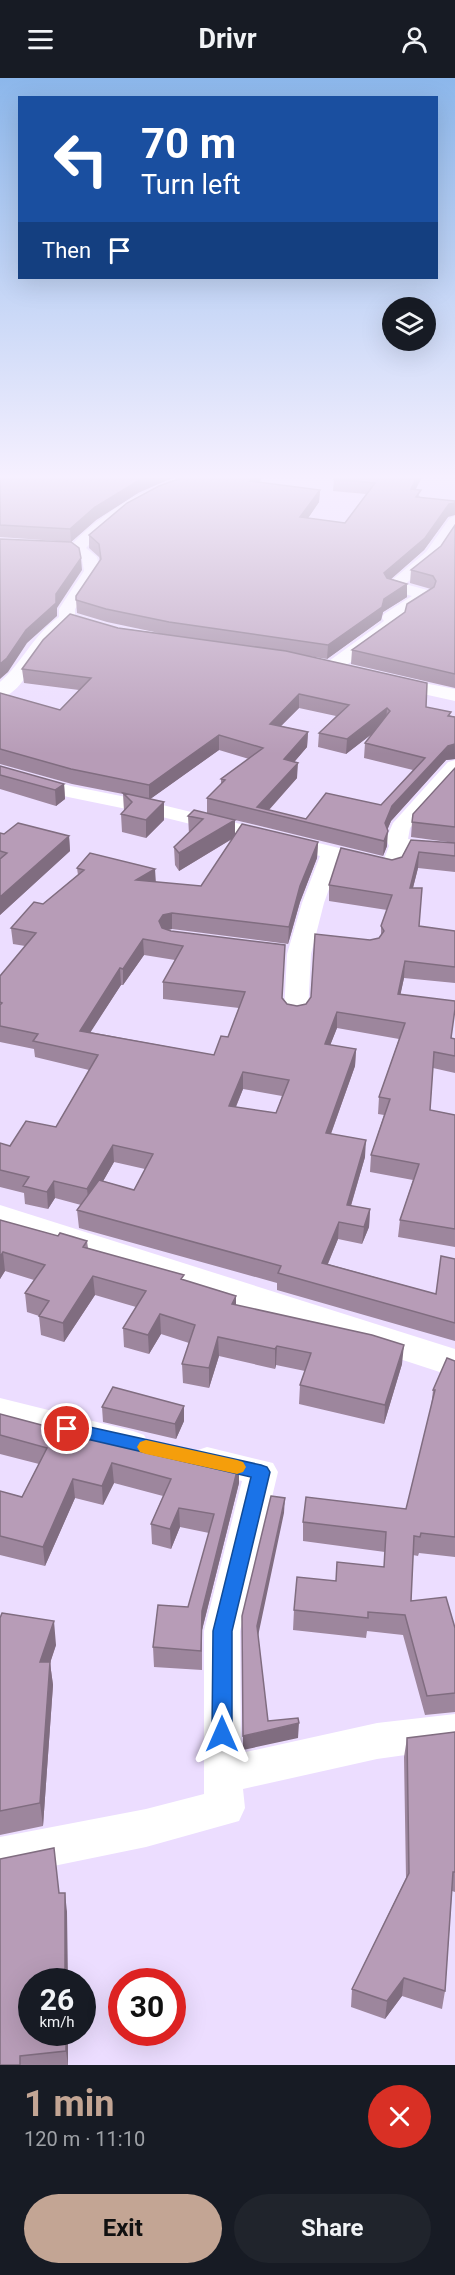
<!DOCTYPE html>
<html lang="en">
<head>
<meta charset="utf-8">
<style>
  body { margin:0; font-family:Roboto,sans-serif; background:#20242c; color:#f1f3f6; height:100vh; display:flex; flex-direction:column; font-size:22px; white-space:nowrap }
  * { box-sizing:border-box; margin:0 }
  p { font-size:20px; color:#9ea1a6 }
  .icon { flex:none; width:33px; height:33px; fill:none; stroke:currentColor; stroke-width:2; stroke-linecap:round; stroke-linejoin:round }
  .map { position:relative; height:1987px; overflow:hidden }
  .drawer { display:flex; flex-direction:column; background:#171b24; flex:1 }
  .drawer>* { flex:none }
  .guide { position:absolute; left:18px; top:18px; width:420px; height:183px; border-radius:0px; box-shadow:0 6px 24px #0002; background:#1a4fa0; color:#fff; overflow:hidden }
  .buttons { position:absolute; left:382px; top:219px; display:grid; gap:12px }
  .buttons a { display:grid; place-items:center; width:54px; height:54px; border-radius:50%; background:#171b24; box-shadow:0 6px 24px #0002; font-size:30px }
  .speed { position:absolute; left:18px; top:1890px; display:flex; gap:12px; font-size:30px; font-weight:700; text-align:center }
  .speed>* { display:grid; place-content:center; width:78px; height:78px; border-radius:50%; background:#171b24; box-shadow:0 6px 24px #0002; line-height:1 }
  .speed small { font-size:15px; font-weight:400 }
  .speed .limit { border:9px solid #d22; background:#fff; color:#111 }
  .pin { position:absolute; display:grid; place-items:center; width:51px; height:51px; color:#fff; margin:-26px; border:3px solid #fff; border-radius:50%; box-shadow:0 2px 6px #0007 }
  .me { position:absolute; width:66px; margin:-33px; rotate:0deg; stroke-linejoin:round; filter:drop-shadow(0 0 4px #0008) }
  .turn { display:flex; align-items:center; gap:21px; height:126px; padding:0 24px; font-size:27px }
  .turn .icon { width:78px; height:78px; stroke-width:2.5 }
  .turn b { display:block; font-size:42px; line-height:51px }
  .then { display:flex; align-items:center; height:57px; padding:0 24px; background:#0003; gap:12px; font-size:22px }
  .round { display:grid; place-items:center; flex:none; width:63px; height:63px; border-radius:32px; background:#20242c }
  .overview { display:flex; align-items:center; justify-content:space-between; height:102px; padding:0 24px }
  h1 { font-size:36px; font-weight:700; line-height:45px; color:#c3a594 }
  .button { display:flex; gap:12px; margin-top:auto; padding:12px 24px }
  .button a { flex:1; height:69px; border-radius:36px; background:#c3a594; color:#111; font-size:24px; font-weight:700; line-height:69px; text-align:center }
  .button a+a { background:#20242c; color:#f1f3f6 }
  header { display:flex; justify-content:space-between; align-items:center; height:78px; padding:0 24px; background:#171b24; font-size:27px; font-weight:700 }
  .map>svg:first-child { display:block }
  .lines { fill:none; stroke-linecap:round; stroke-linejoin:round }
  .minor { fill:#fff; fill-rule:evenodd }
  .tertiary { fill:#fff; fill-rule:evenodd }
  .wall { fill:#9d869d; fill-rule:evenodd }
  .shaded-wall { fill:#806d80 }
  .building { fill:#b79cb7; stroke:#806d80; stroke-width:1.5; fill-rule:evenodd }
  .route { fill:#1a73e8; stroke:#114b97; stroke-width:1.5 }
  .slow { fill:#f59e0b }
</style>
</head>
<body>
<header><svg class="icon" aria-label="menu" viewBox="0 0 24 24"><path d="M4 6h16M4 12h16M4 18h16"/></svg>Drivr<svg class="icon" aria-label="person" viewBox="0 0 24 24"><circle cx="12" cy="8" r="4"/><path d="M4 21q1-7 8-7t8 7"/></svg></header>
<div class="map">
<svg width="455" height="1987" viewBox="0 0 455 1987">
  <rect width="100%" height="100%" fill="#ecddff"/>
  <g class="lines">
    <path class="minor" d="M186,397H211L209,400C162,412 118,434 86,470L97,479L100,493L75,531V537L106,546L109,550L106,554L100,555L69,546C60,555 50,564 42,574C29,590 22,614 0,620V604C22,585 34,556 59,539V531L84,493L82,481L72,475L0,471V461L72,466C104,433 142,412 186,397Z
      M455,438V454L438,480L405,506L431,513L433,517L431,521L403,539L405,542L403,546L337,594H325L322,590L325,586L384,543L382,540L384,536L412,518L387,511L385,508L426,474L450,440Z
      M393,599L455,611V623L387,608L384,604L387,600Z
      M455,682V700L410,750L408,761L455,767V779L408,775L399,794L391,795L339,783L324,825L311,876L308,935L305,940L296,942L287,940L284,935L287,876L302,825L320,778L146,735L68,719L0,700V688L71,708L146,723L384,781L389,768L386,761L393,745L448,684Z
      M0,1320L133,1353L144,1357L149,1366L144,1375L133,1379L0,1344Z
      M207,1369L273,1385L278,1394L240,1553L241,1675L377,1645L455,1636V1670L377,1681L243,1711L245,1730L239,1743L146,1769L0,1799V1759L146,1731L204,1716V1553L242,1403L195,1391L191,1382L195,1373Z"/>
    <path class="tertiary" d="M0,1127L455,1271V1299L0,1151Z"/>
  </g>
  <path class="wall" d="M0,397L138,415L96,442L71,464L0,459Z
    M189,397H261L260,405L320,412L319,424L308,440L345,445L366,416L333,413L334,401L336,397L416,412L420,419L448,439L424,472L391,501L407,506V519L383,534L381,542L327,581L302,577L426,629L455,639V681L446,682L391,743L387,752V768L383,778L235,742V756L318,764L317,780L300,824L288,866L172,851L167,852L283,920L287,926L297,928L306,926L370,862L379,860L381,857V848L387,832L329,823V807L392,782L402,779L411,762L455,765V794L418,790L413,810L419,848L455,853V905L404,900L400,917L452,960L455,961V995L433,990L430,1032L455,1037V1169L398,1159L400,1142L413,1102L370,1094L371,1077L384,1037L378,1036L379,1019L399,961L337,950L330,967L356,971L355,988L331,1056L365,1079L351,1128L370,1131L369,1149L362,1166L338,1161L328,1186L436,1216L455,1181V1263L277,1212V1205L79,1150L77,1132L81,1127L55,1120L48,1131L25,1126L24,1115L0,1109V1065L10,1068L56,1049L89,992L35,979L34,971L0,964V898L25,868L13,866L11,850L43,826L78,797L77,790L156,804L201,808L232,761L179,793L175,787L174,769L189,756L188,738L207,735V720L221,706V701L249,681L219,672L150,721L164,724V742L146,760L122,754L121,736L124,733L123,716L72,706L0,686V615L60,632L79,612L24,605L22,591L118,550L159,555L107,544L77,535L76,522L100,483L99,479L89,470V457ZM299,630L336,638L319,655L318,669L346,676L373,655L365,665L364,680L413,692L381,727L306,741L269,732L297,700L294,684L307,669L308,654L281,648ZM144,877L175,882L163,904V921L239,930L228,959L214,977L90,954L121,907H123ZM243,1011L282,1018L276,1035L236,1029ZM114,1084L145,1091L134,1112L103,1103Z
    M455,447V610L351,586L352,572L405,534L431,511L410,505L411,492L441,468Z
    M0,688L64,706L65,721L56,728L0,711Z
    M455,690V765L411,759L412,744Z
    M0,755L4,756L69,758L70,773L0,837Z
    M0,1142L58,1158L87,1163L88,1170L184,1202L236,1227L402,1286L384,1346L299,1326L300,1307L305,1293L276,1287L275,1291L219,1278L209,1310L183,1305L182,1286L189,1265L161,1256L149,1276L124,1269L123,1250L136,1229L95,1217L64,1264L41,1257L39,1238L27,1234L25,1215L34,1202L5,1193L0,1201Z
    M455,1283V1479L419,1475L418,1478L413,1477L411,1523L455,1550V1634L425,1637L403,1557L367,1553L366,1560L293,1552L294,1532L336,1503L384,1489L385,1474L303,1463V1444L406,1431L431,1330L433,1312Z
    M102,1329L184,1343L176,1361L103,1344Z
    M0,1336L98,1362L239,1385V1405L202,1552V1592L154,1589L153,1569L188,1529L209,1455L180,1449L171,1471L152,1466L151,1446L163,1418L114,1405L103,1427L75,1420L45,1488L0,1477V1413L22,1419L39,1386L0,1376Z
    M0,1540L56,1567L50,1585L53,1607L43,1748L0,1757Z
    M455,1654V1814L452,1813L445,1913L442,1931L402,1918L385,1941L351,1929L352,1911L406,1800L404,1679L407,1660Z
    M59,1815L67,1834L32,1954H68V1987H0Z"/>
  <path class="shaded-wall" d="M150,397H179L138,415L96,442L71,464L70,451L95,429L138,403Z
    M257,397H261L260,406L250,403Z
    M418,397H423L410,423L411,411Z
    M320,412L319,424L300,452V439Z
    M455,425V437L448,439L424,472L383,508L384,495L449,426Z
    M81,480L82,492L57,530V538L27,565L8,594L0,601V586L26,552L56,516Z
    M407,506V519L383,534L381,542L327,581L328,567L384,521Z
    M299,616V630L269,660L270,646Z
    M387,630L386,645L346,676L347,661Z
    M308,654L307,669L284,696V681Z
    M219,657V672L149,722V707Z
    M455,666V681L446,682L391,743L384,760L385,745L392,728L448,668Z
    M298,685L297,700L266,735L257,729Z
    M64,706L65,721L56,728L55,712Z
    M164,724V742L146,760V742Z
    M235,742V759L179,793V775Z
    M388,753L387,768L383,778L384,763Z
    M69,758L70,773L0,837V819Z
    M318,764L317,780L300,824L288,866L289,849L300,808Z
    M419,774L418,790L409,825L410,810Z
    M155,791L156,806L136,802Z
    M172,835V851L163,853L159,859V843L163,837Z
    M143,861L144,877L123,907V891Z
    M405,883L404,900L397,933L398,916Z
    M120,890L121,907L81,969L80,953Z
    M337,934V950L324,983L325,966Z
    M356,971L355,988L325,1072L326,1055Z
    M243,994V1011L229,1045V1028Z
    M366,1062L365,1079L346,1144L347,1127Z
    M113,1067L114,1084L89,1128L87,1111Z
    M54,1103L55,1120L48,1131L47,1114Z
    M370,1131L369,1149L362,1166L364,1149Z
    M339,1144L338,1161L321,1202L322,1185Z
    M3,1174L5,1193L0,1201V1179Z
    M93,1198L95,1217L64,1264L63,1245Z
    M236,1218V1237L232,1226Z
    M160,1236L161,1256L149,1276L148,1257Z
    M218,1259L219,1278L209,1310V1290Z
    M404,1267L402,1286L384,1346L385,1327Z
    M277,1268L276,1287L275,1291V1271Z
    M184,1328V1343L176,1361L175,1346Z
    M112,1385L114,1405L103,1427L102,1408Z
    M239,1385V1405L202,1552V1592V1533Z
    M73,1401L75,1420L45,1488L43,1469Z
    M285,1420L284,1435L257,1563V1548Z
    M179,1430L180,1449L171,1471L170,1451Z
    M54,1543L56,1567L50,1585L53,1607L43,1748L40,1725V1584Z
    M299,1645L298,1660L243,1672V1658Z
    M65,1815L67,1834L68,1904H65Z
    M404,1900L402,1918L385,1941L387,1923Z
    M66,1954H68V1987L66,1973Z"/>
  <path class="building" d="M0,397H150L138,403L95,429L70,451L0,447Z
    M189,397H257L250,403L320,412L300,439L345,445L375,405L334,401L336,397H418L411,411L421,412L416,419L455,423V425L449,426L425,460L384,495L387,500L407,506L384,521L382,529L328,567L169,544L106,531L76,522V518L101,481L99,466L89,457L127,425L159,408Z
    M455,447V596L352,572L405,534L407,526L434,509L436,503L433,498L411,492L441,468Z
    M0,461L71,464L79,470L81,480L56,516V525L26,552L7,580L0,586Z
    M70,536L118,550L286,573L427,605L426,629L451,634L448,638L455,639V666L448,668L392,728L385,745L388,753L384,763L207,720L225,702L221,701L263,670L219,657L149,707L71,691L0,671V615L60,632L91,600L22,591L43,562ZM299,616L349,627L319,655L347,661L387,630L390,633L365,665L425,680L381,727L326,715L306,741L257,729L298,685L284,681L308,654L270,646Z
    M0,688L64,706L55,712L0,697Z
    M455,690V749L412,744L413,736Z
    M123,715L164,724L146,742L121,736L132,724Z
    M194,732L235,742L179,775L174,769L203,741L188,738Z
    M18,745L69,758L0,819V781L7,775L0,773V755L4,756Z
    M242,746L318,764L300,808L289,849L172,835L163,837L159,843L162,850L171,853L285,867L282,920L287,926L297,928L306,926L311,919L315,856L370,862L379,860L384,853L381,848L392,817L329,807L341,770L392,782L402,779L411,762L455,765V778L419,774L410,810H422L419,848L455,853V889L405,883L398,916L455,923V931L451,960L455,961V978L434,974L430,1032L455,1037V1151L400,1142L419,1086L371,1077L390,1021L379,1019L405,945L337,934L325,966L356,971L326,1055L366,1062L347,1127L370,1131L364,1149L339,1144L322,1185L436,1216L441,1178L455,1181V1245L278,1195L281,1188L77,1132L99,1102L134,1112L153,1076L113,1067L87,1111L54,1103L47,1114L23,1108L29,1099L0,1092V1065L10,1068L26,1043L56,1049L98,977L33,963L38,956L0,948V927L2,925L0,924V898L36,855L11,850L34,824L43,826L84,792L77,790L90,775L155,791L136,802L201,808ZM143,861L183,868L163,904L245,914L228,959L221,958L214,977L80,953L120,890L123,891ZM243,994L289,1002L276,1035L229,1028Z
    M0,1142L58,1158L60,1155L87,1163L83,1169L184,1197L181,1201L236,1218L232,1226L372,1257L404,1267L385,1327L300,1307L311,1275L277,1268L275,1271L218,1259L209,1290L182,1286L195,1247L160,1236L148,1257L123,1250L146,1213L93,1198L63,1245L39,1238L49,1223L25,1215L45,1187L3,1174L0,1179Z
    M447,1280L455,1283V1459L421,1455L420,1459L414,1458L411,1523L446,1519L455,1550V1615L427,1618L405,1537L368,1534V1540L294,1532L297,1499L336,1503L337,1484L384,1489L386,1454L303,1444L306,1419L406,1431L435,1312H433Z
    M113,1309L184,1328L175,1346L102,1329Z
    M0,1336L98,1362L101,1356L239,1385L202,1533L201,1573L153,1569L158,1527L188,1529L214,1436L179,1430L170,1451L151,1446L171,1401L112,1385L102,1408L73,1401L43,1469L0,1458V1413L22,1419L47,1370L0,1357Z
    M271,1418L285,1420L257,1548L268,1643L298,1640L299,1645L243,1658L242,1538Z
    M2,1535L54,1543L40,1584H50L40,1725L0,1733V1540Z
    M455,1654V1794H453L445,1913L404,1900L387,1923L352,1911L409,1795L407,1660Z
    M54,1770L59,1815H65V1904H32V1954H66V1973L20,1978V1987H0V1781Z"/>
  <linearGradient id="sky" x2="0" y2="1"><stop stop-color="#8cb7eb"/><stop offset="0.59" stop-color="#f6f0ff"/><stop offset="1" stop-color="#f6f0ff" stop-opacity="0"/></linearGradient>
  <rect width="455" height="676" fill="url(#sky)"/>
  <path class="route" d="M67,1344L261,1387L267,1389L270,1394L232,1553V1656L229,1663L222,1665L215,1663L212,1656L213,1553L251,1399L61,1355L59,1351L61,1346Z"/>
  <path class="slow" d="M146,1362L237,1382L243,1384L246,1389L243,1394L237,1396L146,1376L140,1374L137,1369L140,1364Z"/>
</svg>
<div class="buttons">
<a><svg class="icon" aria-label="layers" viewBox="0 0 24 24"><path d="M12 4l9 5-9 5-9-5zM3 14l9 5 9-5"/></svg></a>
</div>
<div class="speed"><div>26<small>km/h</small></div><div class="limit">30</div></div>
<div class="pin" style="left:67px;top:1351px;background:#d93025"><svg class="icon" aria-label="arrive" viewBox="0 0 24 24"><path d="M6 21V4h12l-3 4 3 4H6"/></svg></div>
<svg class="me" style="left:222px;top:1656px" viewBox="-20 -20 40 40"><path d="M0-17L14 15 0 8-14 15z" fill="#1a73e8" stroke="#fff" stroke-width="4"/></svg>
<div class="guide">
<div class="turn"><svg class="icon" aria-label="left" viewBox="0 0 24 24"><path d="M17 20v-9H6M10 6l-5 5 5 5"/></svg><div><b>70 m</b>Turn left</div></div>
<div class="then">Then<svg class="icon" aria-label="arrive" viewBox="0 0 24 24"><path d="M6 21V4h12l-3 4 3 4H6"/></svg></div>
</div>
</div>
<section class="drawer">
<div class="overview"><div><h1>1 min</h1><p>120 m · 11:10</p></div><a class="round" style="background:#d93025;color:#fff"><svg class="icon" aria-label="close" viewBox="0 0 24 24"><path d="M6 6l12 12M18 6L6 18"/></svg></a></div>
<div class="button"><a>Exit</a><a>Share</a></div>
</section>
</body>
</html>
